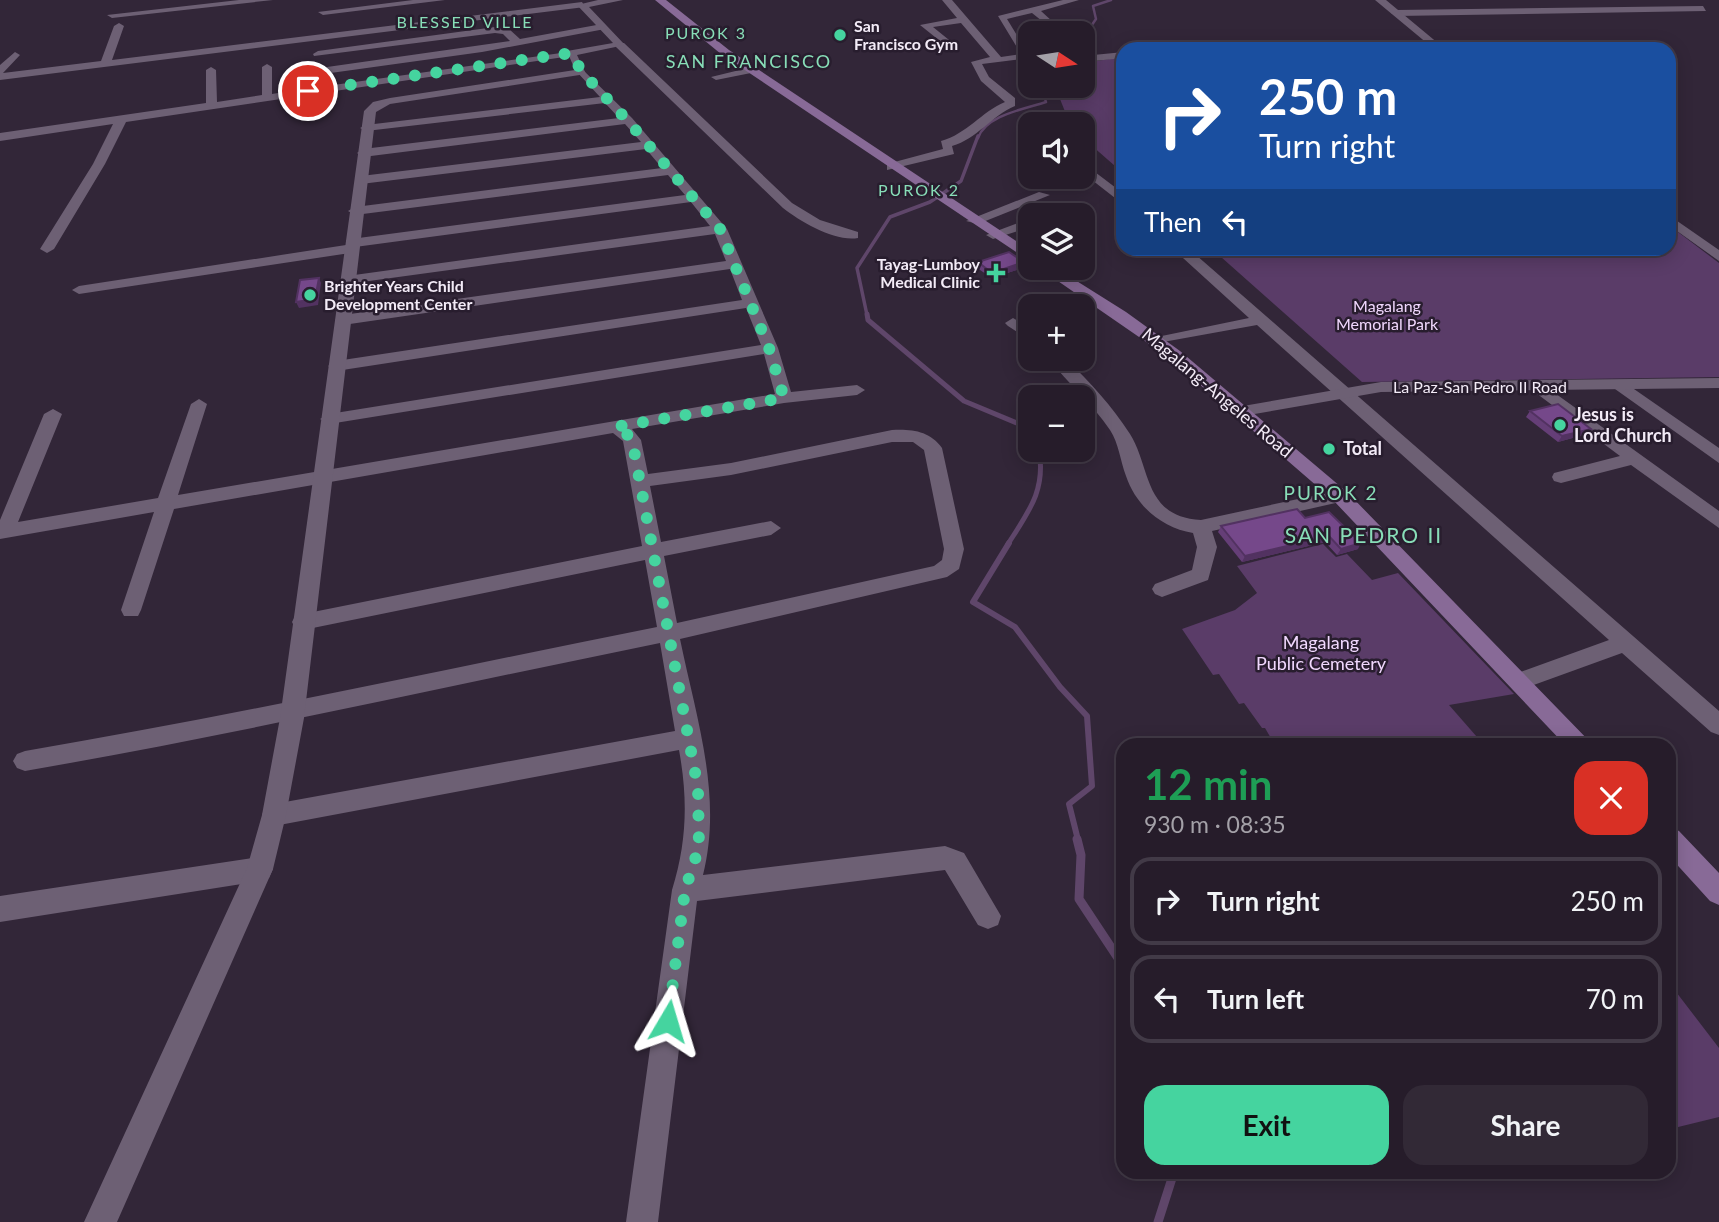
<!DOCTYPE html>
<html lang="en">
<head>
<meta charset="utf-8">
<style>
  body { margin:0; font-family:Lato,sans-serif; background:#322936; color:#f1f3f6; height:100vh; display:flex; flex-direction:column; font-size:26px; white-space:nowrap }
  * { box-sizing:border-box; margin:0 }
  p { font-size:23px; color:#a4a1a8 }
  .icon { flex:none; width:38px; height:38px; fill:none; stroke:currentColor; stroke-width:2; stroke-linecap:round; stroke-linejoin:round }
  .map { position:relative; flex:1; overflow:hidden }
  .side { position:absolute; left:1116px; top:738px; width:560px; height:441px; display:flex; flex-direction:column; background:#261c2a; border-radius:21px; box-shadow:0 4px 18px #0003,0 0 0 2px #423a47 }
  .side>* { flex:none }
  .guide { position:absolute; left:1116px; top:42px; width:560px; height:214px; border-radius:21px; box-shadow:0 4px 18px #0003,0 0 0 2px #423a47; background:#1a4fa0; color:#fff; overflow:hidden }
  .needle { width:46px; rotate:102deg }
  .tools { position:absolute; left:1018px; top:21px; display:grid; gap:14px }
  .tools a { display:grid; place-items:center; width:77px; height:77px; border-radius:14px; background:#261c2a; box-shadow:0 4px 18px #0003,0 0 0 2px #423a47; font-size:35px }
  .pin { position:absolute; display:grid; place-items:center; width:60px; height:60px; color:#fff; margin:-30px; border:4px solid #fff; border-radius:50%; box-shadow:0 2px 7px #0007 }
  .me { position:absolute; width:77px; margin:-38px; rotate:7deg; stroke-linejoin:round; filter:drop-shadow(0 0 5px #0008) }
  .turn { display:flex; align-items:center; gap:24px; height:147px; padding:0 28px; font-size:32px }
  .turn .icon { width:91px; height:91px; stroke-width:2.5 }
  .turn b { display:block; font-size:49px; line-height:60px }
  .then { display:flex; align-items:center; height:66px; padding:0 28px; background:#0003; gap:14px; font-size:26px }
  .round { display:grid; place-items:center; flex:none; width:74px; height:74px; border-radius:21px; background:#322936 }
  .head { display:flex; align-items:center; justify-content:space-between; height:119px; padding:0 28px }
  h1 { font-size:42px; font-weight:700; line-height:52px; color:#1e9e55 }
  .primary-button { display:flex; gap:14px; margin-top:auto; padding:14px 28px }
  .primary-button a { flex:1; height:80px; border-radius:21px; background:#45d49f; color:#111; font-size:28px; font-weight:700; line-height:80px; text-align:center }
  .primary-button a+a { background:#322936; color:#f1f3f6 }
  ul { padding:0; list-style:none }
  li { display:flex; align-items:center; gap:21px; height:88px; margin:0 14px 10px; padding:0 14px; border:4px solid #423a47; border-radius:21px }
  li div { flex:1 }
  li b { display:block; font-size:26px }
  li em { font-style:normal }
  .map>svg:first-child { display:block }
  .green { fill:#5a3c68 }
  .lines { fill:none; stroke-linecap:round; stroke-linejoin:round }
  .stream-far4 { stroke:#5f466a; stroke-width:2.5 }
  .stream-far3 { stroke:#5f466a; stroke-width:3.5 }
  .stream-far2 { stroke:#5f466a; stroke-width:5 }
  .stream-far1 { stroke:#5f466a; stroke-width:6 }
  .stream { stroke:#5f466a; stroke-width:9 }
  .minor { fill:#6d6074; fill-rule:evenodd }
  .tertiary { fill:#6d6074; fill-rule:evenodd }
  .secondary { fill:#886a97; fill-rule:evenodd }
  .wall { fill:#653e77 }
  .shaded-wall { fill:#523261 }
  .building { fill:#75488a; stroke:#523261; stroke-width:2 }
  .route { stroke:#45d49f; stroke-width:12; stroke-dasharray:0 21.6 }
  .poi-dot { fill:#45d49f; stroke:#281d2e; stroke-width:2.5 }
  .labels { text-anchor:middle; stroke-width:5; stroke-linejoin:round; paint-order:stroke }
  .far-neighbourhood-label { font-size:16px; letter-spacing:2px; fill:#88deb8; stroke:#281d2e }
  .far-poi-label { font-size:16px; font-weight:bold; fill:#f3ebf7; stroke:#281d2e; text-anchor:start }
  .far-park-label { font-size:16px; fill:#f1d8fe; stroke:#281d2e }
  .far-street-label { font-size:16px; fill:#f3ebf7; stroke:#281d2e }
  .far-quarter-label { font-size:18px; letter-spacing:2px; fill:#88deb8; stroke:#281d2e }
  .street-label { font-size:18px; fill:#f3ebf7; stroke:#281d2e }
  .poi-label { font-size:18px; font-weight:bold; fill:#f3ebf7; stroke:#281d2e; text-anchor:start }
  .park-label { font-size:18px; fill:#f1d8fe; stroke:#281d2e }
  .neighbourhood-label { font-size:19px; letter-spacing:2px; fill:#88deb8; stroke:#281d2e }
  .quarter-label { font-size:21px; letter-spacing:2px; fill:#88deb8; stroke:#281d2e }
</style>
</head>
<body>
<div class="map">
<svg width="1719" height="1222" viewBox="0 0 1719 1222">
  <rect width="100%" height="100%" fill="#322638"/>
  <path class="green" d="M1123,57V173L1083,138V124H1070L1056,89L1059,86H1083V63Z
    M1670,226L1719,263V377L1362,382L1212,249L1670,248Z
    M1323,544L1336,557L1347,554L1372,580L1398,573L1514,694L1449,705L1484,745H1275L1265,728H1262L1244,703L1239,704L1219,674L1213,675L1182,629L1235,610L1257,593L1237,566Z
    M1670,984L1719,1048V1117L1670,1129Z"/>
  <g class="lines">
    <path class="stream-far4" d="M1083,50L1089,47L1091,37L1087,32L1096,19L1093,6L1111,0
      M978,138C986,115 1025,109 1046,102L1041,86"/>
    <path class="stream-far3" d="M867,315L857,268L890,217L930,202L961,181L978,136"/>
    <path class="stream-far2" d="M867,314L868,320L964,401L1031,429
      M1008,544C1029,511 1046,490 1039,450"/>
    <path class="stream-far1" d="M1009,543L973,602L1015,627L1060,687L1087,716L1092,786L1069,804L1078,840"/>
    <path class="stream" d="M1077,839L1081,855L1079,899L1124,967
      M1158,1222L1174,1172"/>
    <path class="minor" d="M239,0H273L112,18L107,15Z
      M413,0H445L323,15L318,12Z
      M942,0H952L1001,57L1021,54L998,16L1063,0H1079L1041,11L1065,33H1057L1032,13L1007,19L1031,58L982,64L989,77L1015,98V106C991,116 977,139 952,146L954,154L887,170V164L943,149L941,141C967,134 981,112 1005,102L981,81L971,62L990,57L961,23L933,27L954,44L950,49L920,25L957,18Z
      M582,2L585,7L0,80V65L15,52L20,55L3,73L101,61L114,26L119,23L124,26L112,60Z
      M1703,6L1706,11L1396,16L1391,13L1396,10Z
      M602,24L605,29L482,52L309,76L306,79L312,88L575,51L571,56L126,122L105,164L54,249L47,253L40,249L93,164L113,124L0,141V133L206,103V70L211,67L216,70L217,102L262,95V67L267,64L272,67V94L302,89L296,79L306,70L510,41L503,34L495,33L314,56L313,54L318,51L495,27L509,29L520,39Z
      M616,43H624L792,203L820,220L858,232V238C835,242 801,222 783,208L616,47Z
      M1124,52V58L1083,62V56Z
      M752,67L756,68V72L716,80L711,77Z
      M582,69L632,118L727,229L778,348L791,392L857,385L865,390L857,395L784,403L632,429L641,440L648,474L731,463L892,430C912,429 930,431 942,448L964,549L959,569L947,577L680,639C696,717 723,796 703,875L945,846L964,853L1001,916L998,925L988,929L978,925L945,870L697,901L658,1222H626L672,890C687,842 688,799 679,750L274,826L265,823L262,815L265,807L274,804L675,731L660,643C448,686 238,734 25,771L17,768L13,761L17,754L25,751C237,715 446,669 657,627L645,560L303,630L295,628L292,622L295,616L303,614L642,546L623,441L613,433L174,509L141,610L138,616H124L121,610L154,512L0,539V520L44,414L53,409L62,414L18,522L158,498L191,404L199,399L207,404L178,495L775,394L764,354L329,424L320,419L329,414L761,345L746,308L336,371L328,366L336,361L742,300L730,269L343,325L335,320L343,315L726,261L715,234L347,284L340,280L347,276L710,226L691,202L355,247V252L350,253L79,294L72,290L79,286L346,245V240L351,239L685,195L668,175L355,215L348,211L355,207L662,168L646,149L361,184L355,180L361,176L641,142L625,124L363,157L357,153L363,149L619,118L605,103L366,131L360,128L366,125L600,97L577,72ZM892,442H913L924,450L944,549L942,560L934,566L677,623L664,556L771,535L781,528L771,521L661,542L650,486L731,475Z
      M1083,163L1124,194V205L1083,173Z
      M1039,192L1050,195L978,224L966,221Z
      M1031,218V227L993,239L986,235Z
      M1172,248H1188L1719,711V735L1711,732L1622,653L1520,690L1512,687L1509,681L1512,675L1609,640L1257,325L1152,344V338L1249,318Z
      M1013,318L1031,329V341L1008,326L1005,323Z
      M1049,359H1066C1090,382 1112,406 1130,434C1151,467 1143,517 1201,520L1340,490L1349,496L1340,502L1212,531L1217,547L1208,580L1162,597L1155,594L1152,589L1155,584L1192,570L1197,547L1193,533C1162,528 1136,506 1126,476C1120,460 1119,444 1110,430C1092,403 1068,384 1049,359Z
      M1621,380L1719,448V463L1615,389L1613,385Z
      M1538,381L1719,511V528L1631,465L1561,483L1554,481L1552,477L1554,473L1620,456L1532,390V382Z
      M260,857L269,860L273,869L269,878L260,881L0,922V896Z"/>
    <path class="tertiary" d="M598,0H623L589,7L625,45L577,55L586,74L390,104L376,112L304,718L286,815L273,869L117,1222H84L247,868L262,815L280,718L364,111L373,102L390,98L575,70L567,51L613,43L577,5Z
      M1375,0H1386L1445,49H1434Z
      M1670,216L1719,250V261L1670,226Z
      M1719,378V388L1381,392L1243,416L1234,411L1243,406L1381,382Z"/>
    <path class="secondary" d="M655,0H666L729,50L1031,251V262L721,54Z
      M1039,268H1056L1126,312L1180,351L1347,492L1594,746H1566L1333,500L1168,357Z
      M1670,827L1679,831L1719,873V905L1710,901L1670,857Z"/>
  </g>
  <path class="wall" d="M978,262H1024L1023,268L992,278L977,268Z
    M1530,411L1587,434L1558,442L1526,417Z
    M1305,518L1358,549L1337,555L1325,542L1242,562L1218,532L1221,526Z"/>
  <path class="shaded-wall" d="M1024,262L1023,268L992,278V273Z
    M319,278L321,283L318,305L299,308L296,302Z
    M1591,429L1587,434L1558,442L1562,436Z
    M1329,536L1325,542L1242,562L1245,556Z
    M1361,543L1358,549L1337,555L1341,549Z"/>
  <path class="building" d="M1009,252L1024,262L992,273L978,262Z
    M319,278L315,299L296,302L300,280Z
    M1558,404L1591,429L1562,436L1530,411Z
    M1297,509L1305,518L1329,512L1361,543L1341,549L1329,536L1245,556L1221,526Z"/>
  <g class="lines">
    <path class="route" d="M308,91L571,53L582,72L628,121L720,229L769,348L784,398L615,427L624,431L632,440L698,788L699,847L685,890L668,1021"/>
  </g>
  <g class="poi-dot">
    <circle cx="840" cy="35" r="7"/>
    <path d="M992.5 262.5h7v7h7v7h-7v7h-7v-7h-7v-7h7z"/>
    <circle cx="310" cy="295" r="7"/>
    <circle cx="1560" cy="425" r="7"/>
    <circle cx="1329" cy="449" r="7"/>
  </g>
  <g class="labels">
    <g class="far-neighbourhood-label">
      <text x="465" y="28">BLESSED VILLE</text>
      <text x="706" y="39">PUROK 3</text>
      <text x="919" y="196">PUROK 2</text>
    </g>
    <g class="far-poi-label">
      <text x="854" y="32">San<tspan x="854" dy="18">Francisco Gym</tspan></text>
      <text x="980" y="270" text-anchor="end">Tayag-Lumboy<tspan x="980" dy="18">Medical Clinic</tspan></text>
      <text x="324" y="292">Brighter Years Child<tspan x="324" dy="18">Development Center</tspan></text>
    </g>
    <g class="far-park-label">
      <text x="1387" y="312">Magalang<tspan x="1387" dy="18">Memorial Park</tspan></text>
    </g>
    <g class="far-street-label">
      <text x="1480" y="393">La Paz-San Pedro II Road</text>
    </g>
    <g class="far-quarter-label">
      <text x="749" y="68">SAN FRANCISCO</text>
    </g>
    <g class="street-label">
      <text transform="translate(1217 393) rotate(40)" y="6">Magalang-Angeles Road</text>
    </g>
    <g class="poi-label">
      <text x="1574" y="421">Jesus is<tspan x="1574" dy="21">Lord Church</tspan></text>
      <text x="1343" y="455">Total</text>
    </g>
    <g class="park-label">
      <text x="1321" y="649">Magalang<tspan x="1321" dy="21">Public Cemetery</tspan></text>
    </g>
    <g class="neighbourhood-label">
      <text x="1331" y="500">PUROK 2</text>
    </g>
    <g class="quarter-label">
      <text x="1364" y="543">SAN PEDRO II</text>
    </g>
  </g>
</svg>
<div class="tools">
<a><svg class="needle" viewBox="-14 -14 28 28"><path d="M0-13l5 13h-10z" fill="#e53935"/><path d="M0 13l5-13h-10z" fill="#a4a1a8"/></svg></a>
<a><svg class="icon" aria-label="sound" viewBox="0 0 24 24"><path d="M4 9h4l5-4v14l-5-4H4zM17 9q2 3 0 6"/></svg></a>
<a><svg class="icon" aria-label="layers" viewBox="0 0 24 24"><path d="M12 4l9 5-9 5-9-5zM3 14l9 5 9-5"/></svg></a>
<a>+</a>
<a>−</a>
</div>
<div class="pin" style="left:308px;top:91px;background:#d93025"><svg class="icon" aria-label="arrive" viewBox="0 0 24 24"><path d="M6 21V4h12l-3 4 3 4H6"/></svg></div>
<svg class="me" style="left:668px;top:1021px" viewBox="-20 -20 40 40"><path d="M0-17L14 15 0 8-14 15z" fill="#45d49f" stroke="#fff" stroke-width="4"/></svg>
<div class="guide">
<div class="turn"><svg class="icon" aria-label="right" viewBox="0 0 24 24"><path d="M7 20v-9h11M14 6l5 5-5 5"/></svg><div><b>250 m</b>Turn right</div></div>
<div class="then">Then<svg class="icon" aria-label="left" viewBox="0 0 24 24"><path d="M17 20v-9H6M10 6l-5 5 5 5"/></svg></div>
</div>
<section class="side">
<div class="head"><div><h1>12 min</h1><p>930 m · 08:35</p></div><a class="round" style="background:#d93025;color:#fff"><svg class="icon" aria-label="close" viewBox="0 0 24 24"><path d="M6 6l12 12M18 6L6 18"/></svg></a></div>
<ul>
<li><svg class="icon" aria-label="right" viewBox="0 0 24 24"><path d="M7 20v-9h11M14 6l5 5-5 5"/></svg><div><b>Turn right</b></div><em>250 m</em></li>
<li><svg class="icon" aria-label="left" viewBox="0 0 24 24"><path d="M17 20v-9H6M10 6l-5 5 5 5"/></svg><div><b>Turn left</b></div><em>70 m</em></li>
</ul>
<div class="primary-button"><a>Exit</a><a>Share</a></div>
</section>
</div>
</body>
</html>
